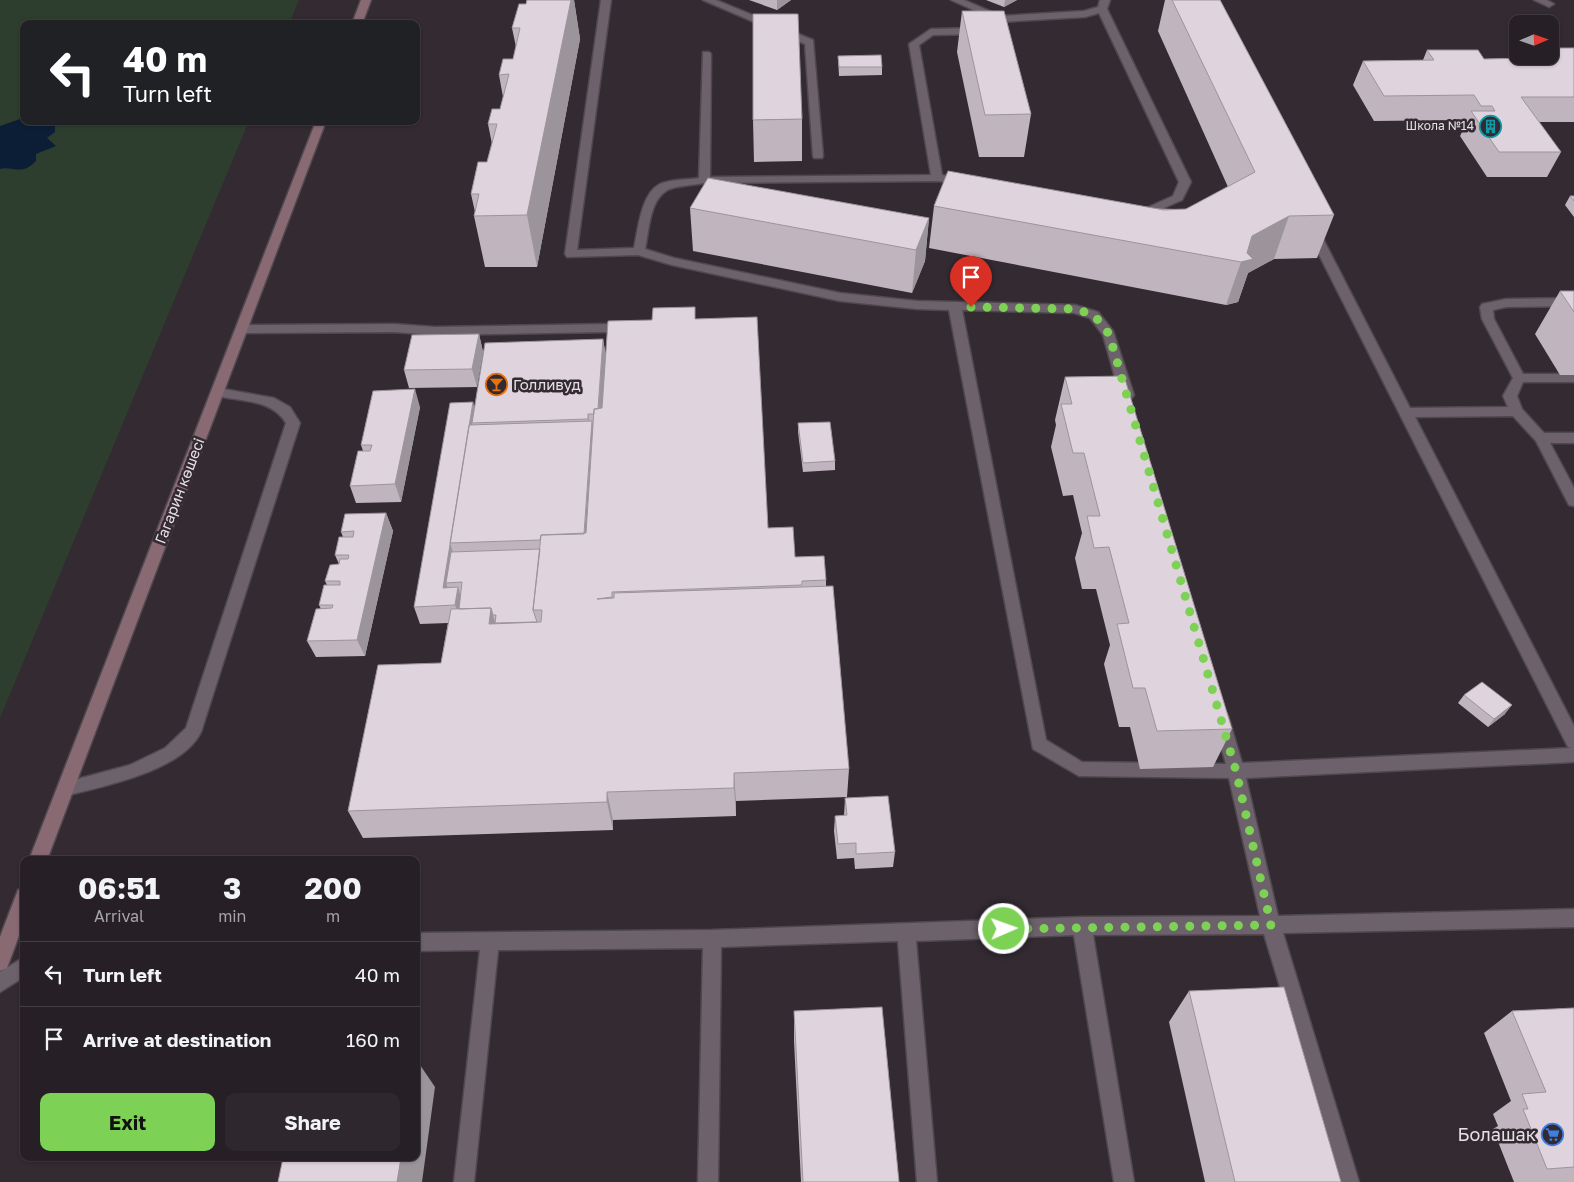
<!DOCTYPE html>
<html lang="en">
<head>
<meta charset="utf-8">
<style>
  body { margin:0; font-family:"Golos Text",sans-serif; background:#2e282e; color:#f1f3f6; height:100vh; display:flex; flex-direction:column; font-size:19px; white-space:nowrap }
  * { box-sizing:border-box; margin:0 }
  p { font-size:16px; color:#a4a3a7 }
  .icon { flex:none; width:28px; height:28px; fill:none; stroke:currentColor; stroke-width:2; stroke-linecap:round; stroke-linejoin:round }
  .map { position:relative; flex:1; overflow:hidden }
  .panel { position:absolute; left:20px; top:856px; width:400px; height:305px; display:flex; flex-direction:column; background:#262026; border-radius:10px; box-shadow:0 1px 4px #0004,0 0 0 1px #423e43 }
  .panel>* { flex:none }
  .guide { position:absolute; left:20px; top:20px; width:400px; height:105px; border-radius:10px; box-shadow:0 1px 4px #0004,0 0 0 1px #423e43; background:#202124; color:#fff; overflow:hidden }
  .needle { width:32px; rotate:88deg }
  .controls { position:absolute; left:1509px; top:15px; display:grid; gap:10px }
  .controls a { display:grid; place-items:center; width:50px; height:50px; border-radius:10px; background:#262026; box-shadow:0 1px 4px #0004,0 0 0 1px #423e43; font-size:25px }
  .pin { position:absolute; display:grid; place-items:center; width:42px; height:42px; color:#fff; margin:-51px -21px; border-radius:50% 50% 50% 0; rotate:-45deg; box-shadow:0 0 5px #0007 }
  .pin .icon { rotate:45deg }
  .me { position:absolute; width:55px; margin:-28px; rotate:88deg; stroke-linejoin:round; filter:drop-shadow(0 0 4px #0008) }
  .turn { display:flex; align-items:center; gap:18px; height:105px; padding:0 20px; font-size:22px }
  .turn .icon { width:65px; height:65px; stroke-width:2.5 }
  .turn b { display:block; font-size:35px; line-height:42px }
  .eta { display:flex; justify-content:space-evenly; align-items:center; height:85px; text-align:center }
  .eta b { font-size:30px; font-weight:700; line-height:35px }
  .action { display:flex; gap:10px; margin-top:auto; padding:10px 20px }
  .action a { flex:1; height:58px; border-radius:10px; background:#7dd154; color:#111; font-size:20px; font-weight:700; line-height:58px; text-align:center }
  .action a+a { background:#2e282e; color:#f1f3f6 }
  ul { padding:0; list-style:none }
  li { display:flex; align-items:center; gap:15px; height:65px; padding:0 20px; border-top:1px solid #423e43 }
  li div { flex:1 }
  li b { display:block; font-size:19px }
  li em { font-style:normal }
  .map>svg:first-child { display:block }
  .green { fill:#2d3e2e }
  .water { fill:#0b1e36 }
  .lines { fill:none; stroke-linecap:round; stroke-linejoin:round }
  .service-casing { stroke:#50484f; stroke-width:3 }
  .minor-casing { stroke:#50484f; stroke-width:3 }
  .secondary-casing { stroke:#50484f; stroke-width:3 }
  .service { fill:#6d626c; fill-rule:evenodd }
  .minor { fill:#6d626c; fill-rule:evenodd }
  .secondary { fill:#896a73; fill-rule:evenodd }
  .wall { fill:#c0b5bf }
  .shaded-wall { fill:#9c949b }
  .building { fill:#dfd3de; stroke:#9c949b }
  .route { stroke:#7dd154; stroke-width:9; stroke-dasharray:0 16.2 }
  .labels { text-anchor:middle; stroke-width:5; stroke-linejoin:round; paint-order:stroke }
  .far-poi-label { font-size:12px; fill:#e6e0e5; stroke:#332a32; text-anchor:end }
  .poi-label { font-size:15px; fill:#e6e0e5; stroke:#332a32; text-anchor:start }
  .street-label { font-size:15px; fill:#e6e0e5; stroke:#332a32 }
  .near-poi-label { font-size:18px; fill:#e6e0e5; stroke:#332a32; text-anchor:end }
</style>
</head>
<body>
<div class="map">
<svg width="1574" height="1182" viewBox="0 0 1574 1182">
  <rect width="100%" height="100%" fill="#332a32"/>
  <path class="green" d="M0,0H299L289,24H24V121H249L0,718Z"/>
  <path class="water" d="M23,118L24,121L33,126L45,124L55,126V132L47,138L56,146L36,154V161C21,177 12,165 0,169V126Z"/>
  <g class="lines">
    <defs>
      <path id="service" d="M394,324L435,327L607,324L613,328L607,332L435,335L394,332L242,333L236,329L242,325Z
        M218,388L274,398L290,407L300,423L201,732C182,771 104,786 65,796L59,794L57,789L59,784L130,765L165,748L186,728L286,423C271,398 239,402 213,395L211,392L213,389Z"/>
      <path id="minor" d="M601,0H611L577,250L634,248C638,230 641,193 660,184C671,179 687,180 699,178L703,52H709L711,54L710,177L931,175L909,44L931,29L980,28L985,31L980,34L933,35L919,45L942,175L967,180L969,182L967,184L937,181L704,183C695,185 672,186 666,191C649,202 649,232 645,249L674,258L840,293L917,301L1075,305L1098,312L1113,331L1134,395L1132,398H1122L1120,395L1103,335L1090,318L1074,313L962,310L1046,740L1082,762L1226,764L1213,719L1215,714L1221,712L1227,714L1229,719L1242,763L1571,748L1568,747L1306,229L1312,226L1318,229L1410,408L1508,407L1503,396L1513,378L1482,319L1480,307L1482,304L1506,299L1574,298V306L1506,307L1493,310L1494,319L1523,374H1574V382H1523L1517,396L1522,409L1544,433H1574V443H1550L1574,488V506L1569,505L1536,441L1513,416L1415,417L1574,726V762L1246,778L1278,916L1574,909V927L1283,933L1359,1182H1339L1264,934L1093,935L1134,1182H1114L1074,935L916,941L937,1182H917L898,941L721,947L718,1182H698L703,948L498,950L474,1182H454L480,950L416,951V933L712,930L1082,917L1260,916L1229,778L1079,776L1033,749L949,310L917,309L840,301L672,265L638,255L567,257L565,254Z
        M703,0H716L813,40L823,156L822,158H814L813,156L805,44Z
        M951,0H964L1001,16L1084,11L1098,7L1100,0H1110L1107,9L1191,182L1182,200L1148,215H1132L1130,213L1132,211L1142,210L1173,196L1179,182L1099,13L1085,17L1000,22Z
        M1534,0H1547L1554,4L1549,7Z
        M24,957V977L0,992V972Z"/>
      <path id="secondary" d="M361,0H371L362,24H352Z
        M316,121H326L47,860H29Z
        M24,888V922L7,968L0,971V937L18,890Z"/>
    </defs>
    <use href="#service" class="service-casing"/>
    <use href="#minor" class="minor-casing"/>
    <use href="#secondary" class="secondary-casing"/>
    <use href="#service" class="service"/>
    <use href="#minor" class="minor"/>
    <use href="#secondary" class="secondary"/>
  </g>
  <path class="wall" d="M527,0H574L580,39L537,267H485L474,216L475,212L471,194L487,162L492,144L488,124L500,109L503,97L499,75L513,59L516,47L512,28L526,4Z
    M749,0H791L777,10Z
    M986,0H1017L1004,7Z
    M1165,0H1220L1334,215L1317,258L1274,259L1248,273L1238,302L1226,305L929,248L934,206L1186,209L1228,187L1158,31Z
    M962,11L1031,114L1024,157H979L957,52Z
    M1574,48V122H1539L1561,152L1547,177H1487L1460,136L1466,124L1463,120L1374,121L1353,85L1363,61L1423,60L1427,50L1484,59L1519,58L1520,56H1550Z
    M838,56L882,67V75L839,76Z
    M802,119V161L754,162L753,120Z
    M1570,196H1574V217L1565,205Z
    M690,208L929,218L925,261L912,293L693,251Z
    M1560,291H1574V375H1560L1535,334Z
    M696,319L768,528L795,557L826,580V587L849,769L847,797L736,801V816L613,820V830L363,838L348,811L441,663L448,623L420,624L414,607L473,402L474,408L603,339L606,356Z
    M479,334L483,352L477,387L409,388L404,370Z
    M1065,377L1232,729L1213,767L1140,769L1130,727H1119L1104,664L1110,645L1096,589H1082L1075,558L1082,533L1073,495L1063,496L1051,447L1056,425L1055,420Z
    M420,407L401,502L356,503L350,486L363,451L361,445Z
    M798,423L835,461V470L803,472L798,432Z
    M386,513L393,531L365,656L316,657L307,641L321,609L319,605L327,585L325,581L339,564L335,555L343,537L341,532Z
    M1464,695L1505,714L1488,727L1458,703Z
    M845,798L895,852L893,867L855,869L854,858L837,859L834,831L835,816H844Z
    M1189,991L1341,1182H1205L1169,1022Z
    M1574,1008V1182H1514L1493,1129L1498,1126L1493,1114L1511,1101L1484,1033L1512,1011Z
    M794,1011L899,1182H801L794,1041Z"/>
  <path class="shaded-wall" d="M571,0H574L580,39L537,267L527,215Z
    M777,0H791L777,10Z
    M1005,0H1017L1004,7Z
    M1289,216L1274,259L1248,273L1238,302L1226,305L1241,262L1252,236Z
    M929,218L925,261L912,293L916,250Z
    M479,334L483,352L477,387L472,369Z
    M603,339L607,365L602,439L598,414Z
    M415,389L420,407L401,502L395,484Z
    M473,402L477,420L472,423L475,435L450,543L455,559L446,583L450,594L443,588Z
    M588,414L591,434L592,421L597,446L588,563L584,538L591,440L588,419Z
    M386,513L393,531L365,656L357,640Z
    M458,587L463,604L459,617L455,605Z
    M491,608L498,633L489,624Z
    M1512,705L1505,714L1488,727L1494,719Z
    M734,773L736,801V816L734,788Z
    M607,792L613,820V830L607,802Z
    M416,1059L435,1087L422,1182H397L401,1158H416Z"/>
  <path class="building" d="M527,0H571L527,215L474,216L479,194H471L478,162H487L497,124H488L492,109H500L509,74L499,75L503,59H513L520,28H512L519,4H526Z
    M1172,0H1220L1334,215L1289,216L1252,236L1247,253L1253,259L1241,262L934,206L948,171L1164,210L1186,209L1255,172Z
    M962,11H1004L1031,114L985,115Z
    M753,14H798L802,119L753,120Z
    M1550,48H1574V97H1521L1561,152H1499L1471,111H1495L1492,106H1481L1474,95L1384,96L1363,61L1434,60L1427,50H1478L1484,59L1532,58L1530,56H1550Z
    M881,55L882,67H839L838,56Z
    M708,178L929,218L916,250L690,208Z
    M1570,196H1574V201Z
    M1560,291H1574V312Z
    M695,307V319L757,317L768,528L793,527L795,557L824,556L826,580L802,581V585L612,592V597L597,599L614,598V593L833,586L849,769L734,773V788L607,792V802L348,811L378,665L441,663L451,609L491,608L489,624L541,622L542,610H533L541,535L586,533L594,409L602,408L608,321L652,320L653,308Z
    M479,334L472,369L404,370L412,335Z
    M603,339L598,409H594V414H588V419L472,423L485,343Z
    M1124,376L1232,729L1157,731L1145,688H1133L1117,624L1129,623L1109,547L1094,548L1087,516H1100L1084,453H1073L1061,404H1072L1065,377Z
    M415,389L395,484L350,486L358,451H370L372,445H361L373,391Z
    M473,402L443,588L458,587L455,605L414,607L450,403Z
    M592,421L584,534L541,535L540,540L450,543L469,425Z
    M830,422L835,461L803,463L798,423Z
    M386,513L357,640L307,641L316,609L332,608L333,605H319L324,585H340V581H325L330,565L339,564L340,559H348L349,555H335L339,537H353L354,531L341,532L345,514Z
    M540,549L533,610L537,622L495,623L496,615H493L491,608L459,609L462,582L446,583L451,552Z
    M1482,682L1512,705L1494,719L1464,695Z
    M888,796L895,852L856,854V843L838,844L835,816L847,815L845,798Z
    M1284,987L1341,1182H1235L1189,991Z
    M882,1007L899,1182H803L794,1011Z
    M1574,1008V1167L1547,1169L1523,1109H1528L1522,1094L1546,1092L1512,1011Z
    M283,1158H401L397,1182H278Z"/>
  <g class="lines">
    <path class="route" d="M971,307L1075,309L1094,315L1109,334L1236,771L1271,925L1004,929"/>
  </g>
  <defs>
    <symbol id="building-ring" viewBox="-11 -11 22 22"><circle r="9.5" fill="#332a32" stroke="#0f9aa8" stroke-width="1.5"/><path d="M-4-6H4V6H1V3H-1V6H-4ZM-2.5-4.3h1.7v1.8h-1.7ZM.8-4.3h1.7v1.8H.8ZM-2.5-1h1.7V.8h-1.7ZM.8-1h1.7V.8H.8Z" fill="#0f9aa8"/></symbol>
    <symbol id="bar-ring" viewBox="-11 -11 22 22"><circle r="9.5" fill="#332a32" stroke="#e8710a" stroke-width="1.5"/><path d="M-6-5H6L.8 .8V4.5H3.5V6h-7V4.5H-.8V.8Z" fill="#e8710a"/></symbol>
    <symbol id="supermarket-ring" viewBox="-11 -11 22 22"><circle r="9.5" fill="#332a32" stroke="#3f7fe0" stroke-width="1.5"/><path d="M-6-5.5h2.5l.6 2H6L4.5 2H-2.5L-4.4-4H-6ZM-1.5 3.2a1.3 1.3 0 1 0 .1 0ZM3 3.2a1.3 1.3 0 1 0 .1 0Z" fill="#3f7fe0"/></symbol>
  </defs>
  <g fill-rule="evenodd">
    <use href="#building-ring" x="1478" y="114" width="25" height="25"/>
    <use href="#bar-ring" x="484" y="372" width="25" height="25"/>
    <use href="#supermarket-ring" x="1540" y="1122" width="25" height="25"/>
  </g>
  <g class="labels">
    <g class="far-poi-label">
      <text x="1474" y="130">Школа №14</text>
    </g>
    <g class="poi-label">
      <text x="513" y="390">Голливуд</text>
    </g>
    <g class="street-label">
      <text transform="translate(180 491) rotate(-69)" y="5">Гагарин көшесі</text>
    </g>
    <g class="near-poi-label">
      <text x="1536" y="1141">Болашак</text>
    </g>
  </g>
</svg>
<div class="controls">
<a><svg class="needle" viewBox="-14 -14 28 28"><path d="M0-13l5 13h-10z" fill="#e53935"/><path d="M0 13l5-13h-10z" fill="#a4a3a7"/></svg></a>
</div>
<div class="pin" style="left:971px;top:307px;background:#d93025"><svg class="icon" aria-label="arrive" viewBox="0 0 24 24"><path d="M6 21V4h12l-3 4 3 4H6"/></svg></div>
<svg class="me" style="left:1004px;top:929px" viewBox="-20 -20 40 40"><circle r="17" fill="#7dd154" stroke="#fff" stroke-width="3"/><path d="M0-11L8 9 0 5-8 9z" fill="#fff"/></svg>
<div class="guide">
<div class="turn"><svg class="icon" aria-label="left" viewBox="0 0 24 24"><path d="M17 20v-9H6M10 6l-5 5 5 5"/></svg><div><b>40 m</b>Turn left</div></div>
</div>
<section class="panel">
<div class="eta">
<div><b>06:51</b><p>Arrival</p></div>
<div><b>3</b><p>min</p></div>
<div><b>200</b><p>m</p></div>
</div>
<ul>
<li><svg class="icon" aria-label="left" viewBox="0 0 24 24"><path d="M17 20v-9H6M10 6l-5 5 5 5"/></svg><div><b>Turn left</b></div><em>40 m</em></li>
<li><svg class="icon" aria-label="arrive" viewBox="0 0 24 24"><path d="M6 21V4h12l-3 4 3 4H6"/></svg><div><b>Arrive at destination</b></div><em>160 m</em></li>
</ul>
<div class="action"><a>Exit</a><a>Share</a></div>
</section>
</div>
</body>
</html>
